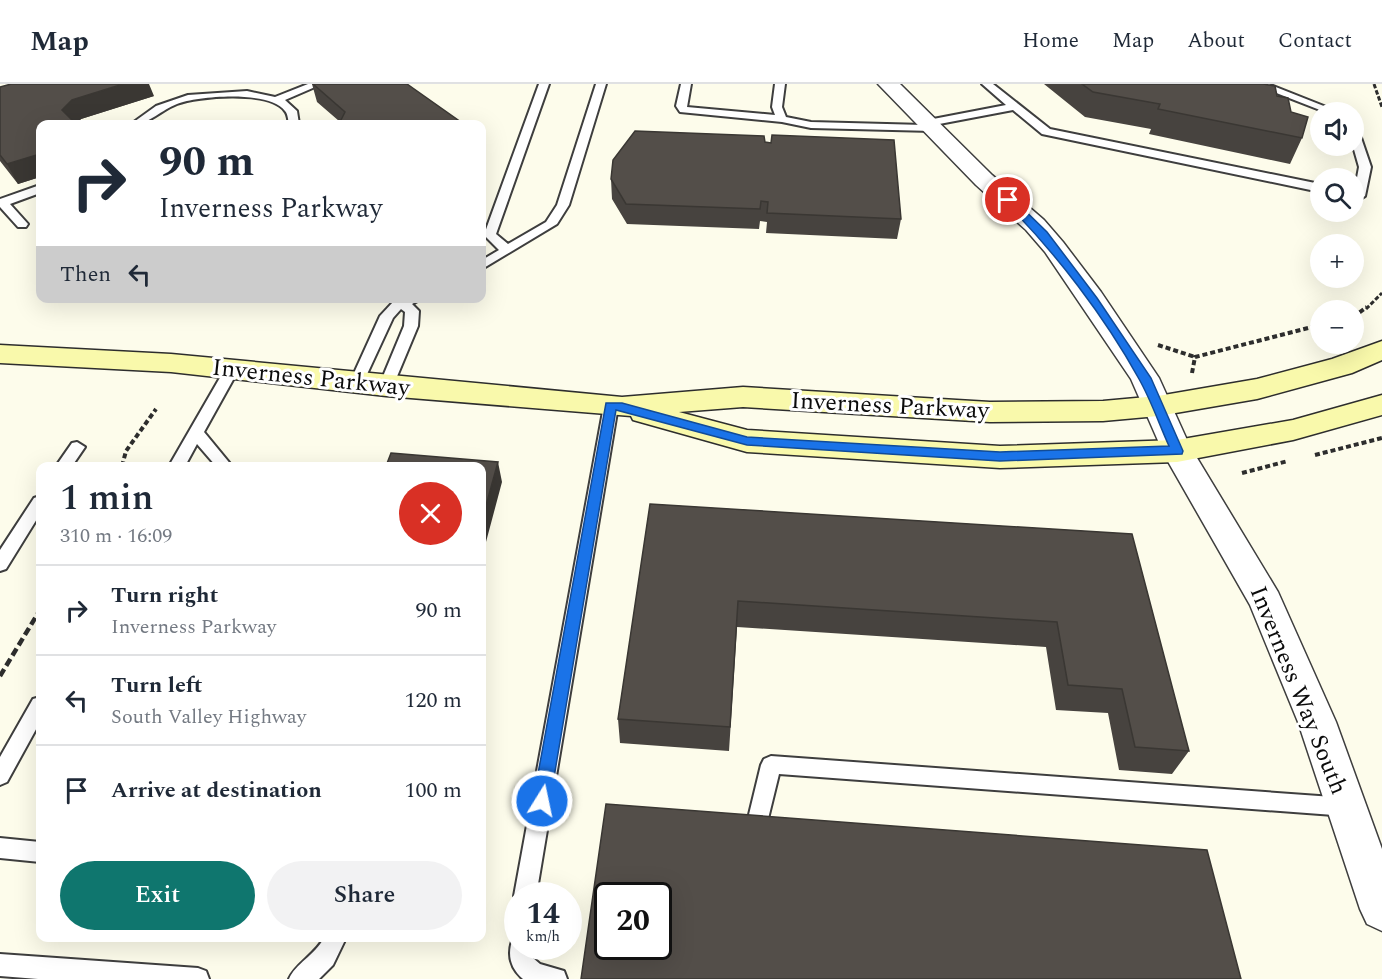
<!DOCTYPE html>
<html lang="en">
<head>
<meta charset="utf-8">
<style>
  body { margin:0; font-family:Spectral,serif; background:#f2f2f3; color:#1f2937; height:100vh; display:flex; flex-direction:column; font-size:22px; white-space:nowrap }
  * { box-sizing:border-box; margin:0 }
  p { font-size:20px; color:#747a83 }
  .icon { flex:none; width:33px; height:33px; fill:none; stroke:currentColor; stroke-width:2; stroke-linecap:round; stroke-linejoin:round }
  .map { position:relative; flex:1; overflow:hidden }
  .sheet { position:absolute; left:36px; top:378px; width:450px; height:480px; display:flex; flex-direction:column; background:#fff; border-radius:12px; box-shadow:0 6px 24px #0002 }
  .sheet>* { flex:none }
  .top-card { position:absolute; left:36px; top:36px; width:450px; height:183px; border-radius:12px; box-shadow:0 6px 24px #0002; background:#fff; color:#1f2937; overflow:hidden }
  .buttons { position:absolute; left:1310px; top:18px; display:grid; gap:12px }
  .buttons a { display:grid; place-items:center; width:54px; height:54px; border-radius:50%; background:#fff; box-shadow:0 6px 24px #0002; font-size:30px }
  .speed { position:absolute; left:504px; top:798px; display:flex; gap:12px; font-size:30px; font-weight:700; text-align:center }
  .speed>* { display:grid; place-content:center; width:78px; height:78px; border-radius:50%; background:#fff; box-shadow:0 6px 24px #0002; line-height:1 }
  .speed small { font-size:15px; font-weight:400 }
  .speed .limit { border:3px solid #111; border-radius:9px; background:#fff; color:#111 }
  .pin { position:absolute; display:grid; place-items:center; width:51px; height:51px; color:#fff; margin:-26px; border:3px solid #fff; border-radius:50%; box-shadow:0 2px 6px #0007 }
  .me { position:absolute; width:66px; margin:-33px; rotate:10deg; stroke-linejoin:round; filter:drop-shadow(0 0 4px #0008) }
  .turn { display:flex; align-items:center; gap:21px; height:126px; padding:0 24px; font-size:27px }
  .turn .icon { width:78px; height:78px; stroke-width:2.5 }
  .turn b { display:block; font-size:42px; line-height:51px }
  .then { display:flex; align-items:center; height:57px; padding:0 24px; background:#0003; gap:12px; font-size:22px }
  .round { display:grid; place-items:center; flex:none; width:63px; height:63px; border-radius:32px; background:#f2f2f3 }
  .headline { display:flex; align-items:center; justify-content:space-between; height:102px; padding:0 24px }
  h1 { font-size:36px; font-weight:600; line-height:45px }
  .cta { display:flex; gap:12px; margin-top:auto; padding:12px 24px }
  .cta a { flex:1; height:69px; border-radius:36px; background:#0f766e; color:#fff; font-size:24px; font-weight:600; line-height:69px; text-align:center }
  .cta a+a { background:#f2f2f3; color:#1f2937 }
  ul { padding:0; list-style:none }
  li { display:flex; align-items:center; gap:18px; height:90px; padding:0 24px; border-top:2px solid #e0e1e3 }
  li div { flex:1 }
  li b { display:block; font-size:22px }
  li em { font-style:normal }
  header { display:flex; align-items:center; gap:36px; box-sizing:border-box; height:84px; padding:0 30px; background:#fff; border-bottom:2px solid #e0e1e3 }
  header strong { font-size:28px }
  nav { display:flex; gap:33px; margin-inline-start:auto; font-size:21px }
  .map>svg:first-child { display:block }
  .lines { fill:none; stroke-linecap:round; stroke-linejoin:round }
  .service-casing { stroke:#3e3e3e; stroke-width:4 }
  .minor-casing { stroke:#3e3e3e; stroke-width:3 }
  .tertiary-casing { stroke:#3e3e3e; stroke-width:3 }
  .secondary-casing { stroke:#2d2d2d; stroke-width:3 }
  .path-far2 { stroke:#2d2d2d; stroke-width:3; stroke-dasharray:4.5 2; stroke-linecap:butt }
  .path-far1 { stroke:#2d2d2d; stroke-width:4; stroke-dasharray:5 3; stroke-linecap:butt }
  .path { stroke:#2d2d2d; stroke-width:4.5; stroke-dasharray:8 4; stroke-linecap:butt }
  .service { fill:#fff; fill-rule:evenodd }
  .minor { fill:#fff; fill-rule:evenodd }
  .tertiary { fill:#fff; fill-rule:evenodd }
  .secondary { fill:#f9f9ab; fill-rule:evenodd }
  .wall { fill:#47433f }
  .shaded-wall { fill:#3a3733 }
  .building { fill:#534e49; stroke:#3a3733; stroke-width:1.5; fill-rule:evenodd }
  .route { fill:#1a73e8; stroke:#114b97; stroke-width:1.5 }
  .labels { text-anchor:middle; stroke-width:6; stroke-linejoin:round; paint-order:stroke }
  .street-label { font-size:24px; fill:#0b0b0b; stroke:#fff }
</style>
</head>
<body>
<header>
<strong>Map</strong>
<nav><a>Home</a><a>Map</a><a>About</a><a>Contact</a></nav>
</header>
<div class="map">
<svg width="1382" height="895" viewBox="0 0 1382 895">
  <rect width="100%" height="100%" fill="#fdfceb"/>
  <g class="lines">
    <defs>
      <path id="service" d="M308,0H322L285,16L297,27L299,40H289C288,36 288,30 285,27C270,6 198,12 177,20C161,26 147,42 131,40L156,22L188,11L247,7L275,13Z
        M539,0H549L496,150L508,160L546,138L557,121L596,0H606L569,121L557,140L482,185V176L499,166L484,151Z
        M681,0H691L687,23L775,31L772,23L775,0H785L782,23L786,33L811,38L924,41V37L928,36L1006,21L982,0H993L1050,45L1320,100V108L1042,50L1013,26L934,41L938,44L933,47L811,44L782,38L680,28L676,22Z
        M1253,0H1268L1339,28H1325Z
        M1353,42L1358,45L1371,83L1365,112L1359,116L1353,115L1359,83L1353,62Z
        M40,101V109L10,120L28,140L26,143H18L0,123V115Z
        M390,214H423L412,220L419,227L418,242L393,302L386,307L379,302L404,242L405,228L401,225L393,234L362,301H352L350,298L380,232L393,218Z
        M232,280L239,285L204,348L232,382H216L197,360L185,382H169L225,285Z
        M611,317L618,322L536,812H518V820L514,812L604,322Z
        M77,358L85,363L72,382H56L72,359Z
        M40,412V430L6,485L0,487V466L34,414Z
        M40,613V638L7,698L0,701V673L33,615Z
        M771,672L1347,714L1354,716L1357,723L1354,730L1347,732L779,690L766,743L763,750L756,753L749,750L746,743L761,681L764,675Z
        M0,754L40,758V778L0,774Z
        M518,852V862H532L533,874L540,880L564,887L567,895H523C510,884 507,870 513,854Z
        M324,854H346L333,881L319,895H289C295,880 315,871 324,854Z
        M0,870L198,884L206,887L209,895H38L0,892Z"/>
      <path id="minor" d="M1177,356L1188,359L1278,508L1336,638L1382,765V847L1367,840L1360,825L1298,638L1250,521L1162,367L1166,359Z"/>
      <path id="tertiary" d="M878,0H900L992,91L1044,136L1063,158L1101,208L1159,294L1192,367L1188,375L1177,378L1166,375L1131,295L1045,168L1026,146L976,101Z"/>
      <path id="secondary" d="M1382,257V276L1352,289L1257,315L1158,332L1103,337L990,338L743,323L679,328L747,346L1000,362L1177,356L1293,336L1382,311V331L1293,356L1177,378L1000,384L747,368L633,336L631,332L386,312L171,288L0,279V261L171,270L622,313L743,303L990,318L1103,317L1158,312L1257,295L1332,275Z"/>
    </defs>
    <use href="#service" class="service-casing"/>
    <use href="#minor" class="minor-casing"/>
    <use href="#tertiary" class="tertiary-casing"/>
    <use href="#secondary" class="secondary-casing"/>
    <path class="path-far2" d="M1374,0L1382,23
      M1366,225L1382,209"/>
    <path class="path-far1" d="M1353,233L1367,223
      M1158,261L1195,273
      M1192,289L1195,273L1320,241
      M1315,371L1382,354
      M122,382L126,367L156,325
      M1242,389L1288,377"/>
    <path class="path" d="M0,592L40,526"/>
    <use href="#service" class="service"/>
    <use href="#minor" class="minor"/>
    <use href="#tertiary" class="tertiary"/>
    <use href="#secondary" class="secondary"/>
  </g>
  <path class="wall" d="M312,0H407L339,37L317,18Z
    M1044,0H1263L1277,12L1291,28L1302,54L1290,80L1149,50L1151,45L1085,33Z
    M0,3L154,12L81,35L76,40H40V93L18,100L0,77Z
    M765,58L901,135L897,155L766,149L767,138L760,137L759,145L627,140L612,115L611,95Z
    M650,420L1132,450L1189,667L1172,690L1119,686L1108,629L1056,626L1046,563L737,543L729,667L620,659L618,635Z"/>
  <path class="shaded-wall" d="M123,0H149L154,12L81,35L76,40L62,26L72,16Z
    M458,36V40H445Z
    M40,70V93L18,100L7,80Z
    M498,378L502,398L482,473V436Z"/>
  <path class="building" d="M11,0H123L72,16L62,26L76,40H40V70L7,80L0,71V3Z
    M313,0H407L458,36L445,40H329L341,36L345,28Z
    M1082,0H1263L1275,2L1277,12L1288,14L1291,28L1308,33L1302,54L1158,25L1160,20L1093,8Z
    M635,47L764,52L765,58L771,59L772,51L894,56L901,135L767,129L768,118L761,117L760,125L626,120L611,95L613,76Z
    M391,369L498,378L482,436V382H386Z
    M650,420L1132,450L1189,667L1135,663L1122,605L1068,601L1057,538L738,517L730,643L618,635Z
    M606,720L1207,766L1241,895H581ZM608,812H658V862H608Z"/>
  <path class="route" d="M1005,114H1012L1047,148L1097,214L1151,294L1183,367L1182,370L1000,377L747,361L616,326L550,717L547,722L542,725L536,722L533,717L606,319H622L747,353L1000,368L1169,362C1159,340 1151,316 1139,295C1105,233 1055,168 1005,118Z"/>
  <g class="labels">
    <g class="street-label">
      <text transform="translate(311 293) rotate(6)" y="8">Inverness Parkway</text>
      <text transform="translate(890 321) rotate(3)" y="8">Inverness Parkway</text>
      <text transform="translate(1299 606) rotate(68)" y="8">Inverness Way South</text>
    </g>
  </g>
</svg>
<div class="buttons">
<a><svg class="icon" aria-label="sound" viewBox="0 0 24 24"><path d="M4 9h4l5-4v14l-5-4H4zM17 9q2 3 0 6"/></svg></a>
<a><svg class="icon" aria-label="search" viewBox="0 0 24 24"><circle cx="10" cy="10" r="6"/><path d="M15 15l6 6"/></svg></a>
<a>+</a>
<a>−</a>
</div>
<div class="speed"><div>14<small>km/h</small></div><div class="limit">20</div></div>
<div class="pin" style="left:1008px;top:116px;background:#d93025"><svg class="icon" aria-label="arrive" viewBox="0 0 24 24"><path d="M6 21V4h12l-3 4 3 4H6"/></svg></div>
<svg class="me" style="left:542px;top:717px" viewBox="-20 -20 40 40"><circle r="17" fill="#1a73e8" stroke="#fff" stroke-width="3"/><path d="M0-11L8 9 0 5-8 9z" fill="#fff"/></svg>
<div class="top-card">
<div class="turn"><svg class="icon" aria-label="right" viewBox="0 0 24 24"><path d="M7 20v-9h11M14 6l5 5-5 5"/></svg><div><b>90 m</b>Inverness Parkway</div></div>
<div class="then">Then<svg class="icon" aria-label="left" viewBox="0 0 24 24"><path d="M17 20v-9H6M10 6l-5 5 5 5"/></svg></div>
</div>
<section class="sheet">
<div class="headline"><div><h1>1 min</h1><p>310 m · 16:09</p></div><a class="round" style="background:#d93025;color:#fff"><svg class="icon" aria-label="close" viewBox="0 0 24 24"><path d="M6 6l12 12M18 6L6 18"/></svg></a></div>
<ul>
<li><svg class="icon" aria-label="right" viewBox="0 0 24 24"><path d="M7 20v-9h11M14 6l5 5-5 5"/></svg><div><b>Turn right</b><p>Inverness Parkway</p></div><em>90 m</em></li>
<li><svg class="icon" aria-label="left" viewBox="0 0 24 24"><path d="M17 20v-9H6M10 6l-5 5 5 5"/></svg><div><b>Turn left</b><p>South Valley Highway</p></div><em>120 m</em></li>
<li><svg class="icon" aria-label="arrive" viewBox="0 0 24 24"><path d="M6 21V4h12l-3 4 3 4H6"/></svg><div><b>Arrive at destination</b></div><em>100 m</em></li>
</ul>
<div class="cta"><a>Exit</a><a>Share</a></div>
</section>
</div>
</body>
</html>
